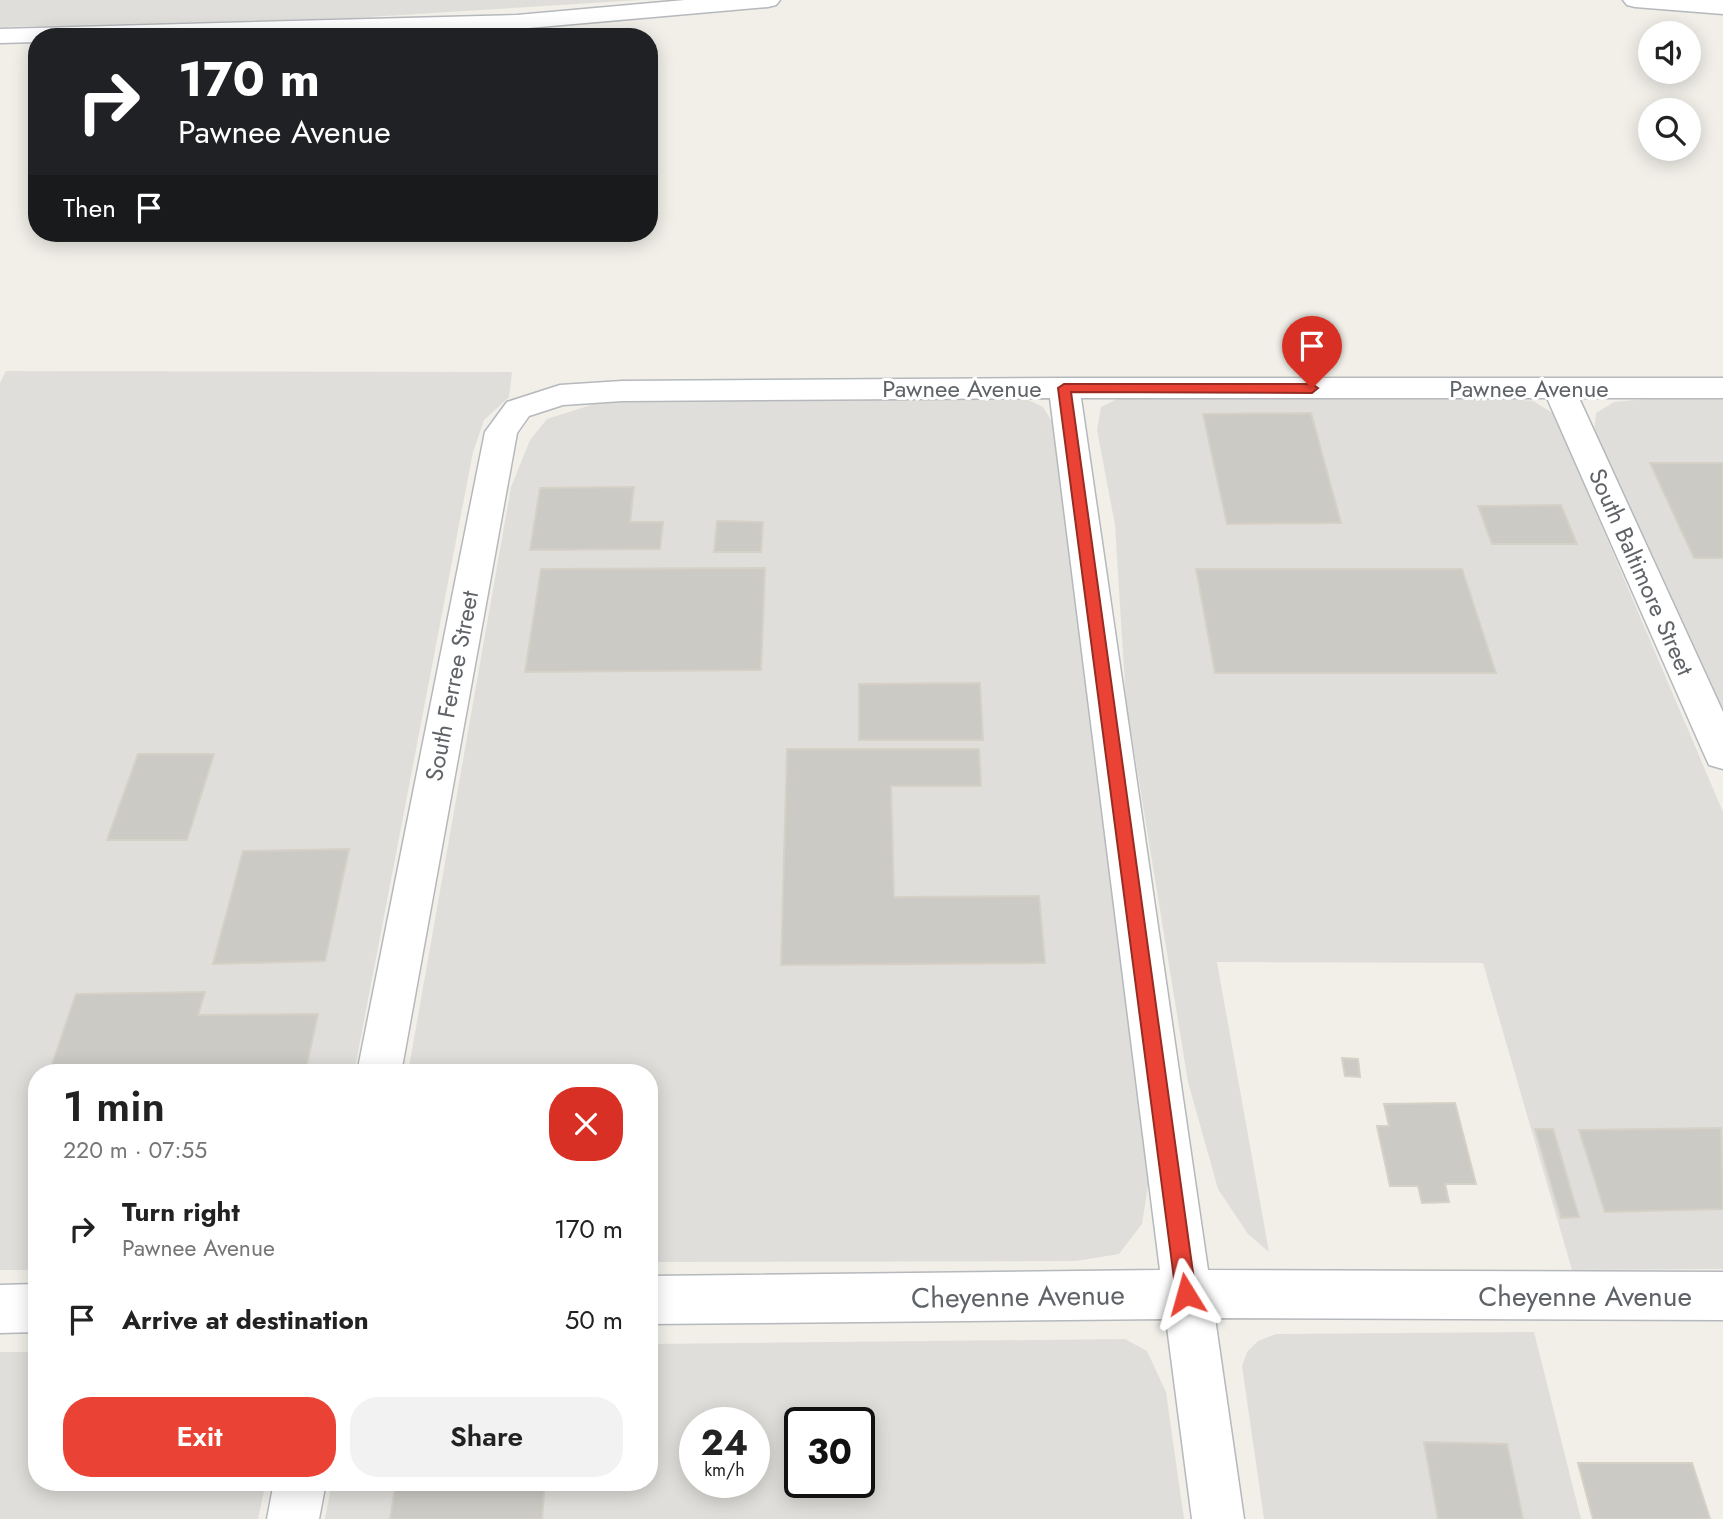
<!DOCTYPE html>
<html lang="en">
<head>
<meta charset="utf-8">
<style>
  body { margin:0; font-family:Jost,sans-serif; background:#f2f2f2; color:#222; height:100vh; display:flex; flex-direction:column; font-size:26px; white-space:nowrap }
  * { box-sizing:border-box; margin:0 }
  p { font-size:23px; color:#767676 }
  .icon { flex:none; width:38px; height:38px; fill:none; stroke:currentColor; stroke-width:2; stroke-linecap:round; stroke-linejoin:round }
  .map { position:relative; flex:1; overflow:hidden }
  .side { position:absolute; left:28px; top:1064px; width:630px; height:427px; display:flex; flex-direction:column; background:#fff; border-radius:28px; box-shadow:0 4px 18px #0003 }
  .side>* { flex:none }
  .guide { position:absolute; left:28px; top:28px; width:630px; height:214px; border-radius:28px; box-shadow:0 4px 18px #0003; background:#202124; color:#fff; overflow:hidden }
  .controls { position:absolute; left:1638px; top:21px; display:grid; gap:14px }
  .controls a { display:grid; place-items:center; width:63px; height:63px; border-radius:50%; background:#fff; box-shadow:0 4px 18px #0003; font-size:35px }
  .speed { position:absolute; left:679px; top:1407px; display:flex; gap:14px; font-size:35px; font-weight:700; text-align:center }
  .speed>* { display:grid; place-content:center; width:91px; height:91px; border-radius:50%; background:#fff; box-shadow:0 4px 18px #0003; line-height:1 }
  .speed small { font-size:18px; font-weight:400 }
  .speed .limit { border:4px solid #111; border-radius:10px; background:#fff; color:#111 }
  .pin { position:absolute; display:grid; place-items:center; width:60px; height:60px; color:#fff; margin:-72px -30px; border-radius:50% 50% 50% 0; rotate:-45deg; box-shadow:0 0 7px #0007 }
  .pin .icon { rotate:45deg }
  .me { position:absolute; width:77px; margin:-38px; rotate:352deg; stroke-linejoin:round; filter:drop-shadow(0 0 5px #0008) }
  .turn { display:flex; align-items:center; gap:24px; height:147px; padding:0 35px; font-size:32px }
  .turn .icon { width:91px; height:91px; stroke-width:2.5 }
  .turn b { display:block; font-size:49px; line-height:60px }
  .then { display:flex; align-items:center; height:66px; padding:0 35px; background:#0003; gap:14px; font-size:26px }
  .round { display:grid; place-items:center; flex:none; width:74px; height:74px; border-radius:28px; background:#f2f2f2 }
  .summary { display:flex; align-items:center; justify-content:space-between; height:119px; padding:0 35px }
  h1 { font-size:42px; font-weight:600; line-height:52px }
  .primary-button { display:flex; gap:14px; margin-top:auto; padding:14px 35px }
  .primary-button a { flex:1; height:80px; border-radius:28px; background:#ea4335; color:#fff; font-size:28px; font-weight:600; line-height:80px; text-align:center }
  .primary-button a+a { background:#f2f2f2; color:#222 }
  ul { padding:0; list-style:none }
  li { display:flex; align-items:center; gap:21px; height:91px; padding:0 35px }
  li div { flex:1 }
  li b { display:block; font-size:26px }
  li em { font-style:normal }
  .map>svg:first-child { display:block }
  .industrial { fill:#e0deda; fill-rule:evenodd }
  .building { fill:#cccac5; stroke:#d6d1c6; stroke-width:2 }
  .lines { fill:none; stroke-linecap:round; stroke-linejoin:round }
  .minor-casing { stroke:#b5b8bc; stroke-width:3 }
  .minor { fill:#fff; fill-rule:evenodd }
  .route { fill:#ea4335; stroke:#982c22; stroke-width:2 }
  .labels { text-anchor:middle; stroke-width:6; stroke-linejoin:round; paint-order:stroke }
  .street-label { font-size:24px; fill:#5f6368; stroke:#fff }
  .near-street-label { font-size:28px; fill:#5f6368; stroke:#fff }
</style>
</head>
<body>
<div class="map">
<svg width="1723" height="1519" viewBox="0 0 1723 1519">
  <rect width="100%" height="100%" fill="#f1efe8"/>
  <path class="industrial" d="M0,0H640L352,18L0,27Z
    M6,371L512,372L509,397L484,420L473,452L354,1073H37V1270H0V383Z
    M1500,398L1533,401L1554,414L1723,812V1269L1572,1270L1483,963L1217,962L1269,1252L1248,1234L1218,1189L1188,1082L1126,701L1115,525L1097,430L1101,407L1117,399Z
    M1656,398H1723V710L1594,434L1596,413L1614,402Z
    M1026,399L1043,407L1054,425L1149,1179L1142,1224L1119,1254L1076,1261L649,1262V1073H408L511,487L530,440L547,419L600,402Z
    M1534,1332L1581,1519H1264L1242,1366L1247,1352L1258,1341L1276,1334Z
    M1125,1339L1147,1351L1166,1392L1184,1519H325L332,1482H649V1344ZM695,1423H754V1482H695ZM800,1423H859V1482H800Z
    M0,1352H37V1482H266L258,1519H0Z"/>
  <path class="building" d="M1311,413L1341,523L1227,524L1203,414Z
    M1650,463H1723V558H1694Z
    M634,487L630,522H663L660,549L530,550L540,488Z
    M1561,505L1577,544H1492L1478,506Z
    M717,521L763,522L761,552H714Z
    M765,568L761,670L525,672L541,569Z
    M1196,569H1462L1496,673H1215Z
    M980,683L983,740H859V684Z
    M787,749H979L981,786H891L894,897L1039,896L1045,963L781,965Z
    M138,754H214L187,840H107Z
    M349,849L325,961L213,964L243,851Z
    M205,992L198,1015L318,1014L305,1073H49L76,994Z
    M1342,1058L1358,1059L1360,1077L1345,1076Z
    M1455,1103L1476,1184H1445L1449,1202L1422,1203L1418,1186H1390L1377,1126H1389L1384,1104Z
    M1721,1128L1723,1209L1605,1212L1579,1130Z
    M1535,1129H1553L1579,1217L1561,1218Z
    M1424,1442L1507,1444L1523,1519H1438Z
    M1578,1463H1692L1710,1519H1593Z
    M396,1482H545L542,1519H390Z"/>
  <g class="lines">
    <defs>
      <path id="minor" d="M685,0H780L776,5L768,7L517,29L244,37H37V42L0,43V29L517,15Z
        M1623,0H1723V14L1635,7L1627,5Z
        M1064,378H1723V398H1579L1723,712V769L1709,765L1704,754L1547,398H1081L1208,1270L1723,1272V1320L1215,1318L1244,1519H1192L1166,1319L649,1324V1276L1160,1270L1050,398L622,401L563,405L529,416L517,433L401,1073H357L485,432L507,402L560,385L622,381Z
        M37,1284V1332L0,1333V1285Z
        M274,1482H326L319,1519H267Z"/>
    </defs>
    <use href="#minor" class="minor-casing"/>
    <use href="#minor" class="minor"/>
  </g>
  <path class="route" d="M1064,384H1312L1318,388L1312,393L1071,392L1196,1294L1193,1301L1186,1304L1179,1301L1176,1294L1058,388Z"/>
  <g class="labels">
    <g class="street-label">
      <text x="962" y="397">Pawnee Avenue</text>
      <text x="1529" y="397">Pawnee Avenue</text>
      <text transform="translate(1641 572) rotate(66)" y="8">South Baltimore Street</text>
      <text transform="translate(452 686) rotate(-79)" y="8">South Ferree Street</text>
    </g>
    <g class="near-street-label">
      <text transform="translate(1018 1296) rotate(-1)" y="10">Cheyenne Avenue</text>
      <text x="1585" y="1306">Cheyenne Avenue</text>
    </g>
  </g>
</svg>
<div class="controls">
<a><svg class="icon" aria-label="sound" viewBox="0 0 24 24"><path d="M4 9h4l5-4v14l-5-4H4zM17 9q2 3 0 6"/></svg></a>
<a><svg class="icon" aria-label="search" viewBox="0 0 24 24"><circle cx="10" cy="10" r="6"/><path d="M15 15l6 6"/></svg></a>
</div>
<div class="speed"><div>24<small>km/h</small></div><div class="limit">30</div></div>
<div class="pin" style="left:1312px;top:388px;background:#d93025"><svg class="icon" aria-label="arrive" viewBox="0 0 24 24"><path d="M6 21V4h12l-3 4 3 4H6"/></svg></div>
<svg class="me" style="left:1186px;top:1294px" viewBox="-20 -20 40 40"><path d="M0-17L14 15 0 8-14 15z" fill="#ea4335" stroke="#fff" stroke-width="4"/></svg>
<div class="guide">
<div class="turn"><svg class="icon" aria-label="right" viewBox="0 0 24 24"><path d="M7 20v-9h11M14 6l5 5-5 5"/></svg><div><b>170 m</b>Pawnee Avenue</div></div>
<div class="then">Then<svg class="icon" aria-label="arrive" viewBox="0 0 24 24"><path d="M6 21V4h12l-3 4 3 4H6"/></svg></div>
</div>
<section class="side">
<div class="summary"><div><h1>1 min</h1><p>220 m · 07:55</p></div><a class="round" style="background:#d93025;color:#fff"><svg class="icon" aria-label="close" viewBox="0 0 24 24"><path d="M6 6l12 12M18 6L6 18"/></svg></a></div>
<ul>
<li><svg class="icon" aria-label="right" viewBox="0 0 24 24"><path d="M7 20v-9h11M14 6l5 5-5 5"/></svg><div><b>Turn right</b><p>Pawnee Avenue</p></div><em>170 m</em></li>
<li><svg class="icon" aria-label="arrive" viewBox="0 0 24 24"><path d="M6 21V4h12l-3 4 3 4H6"/></svg><div><b>Arrive at destination</b></div><em>50 m</em></li>
</ul>
<div class="primary-button"><a>Exit</a><a>Share</a></div>
</section>
</div>
</body>
</html>
